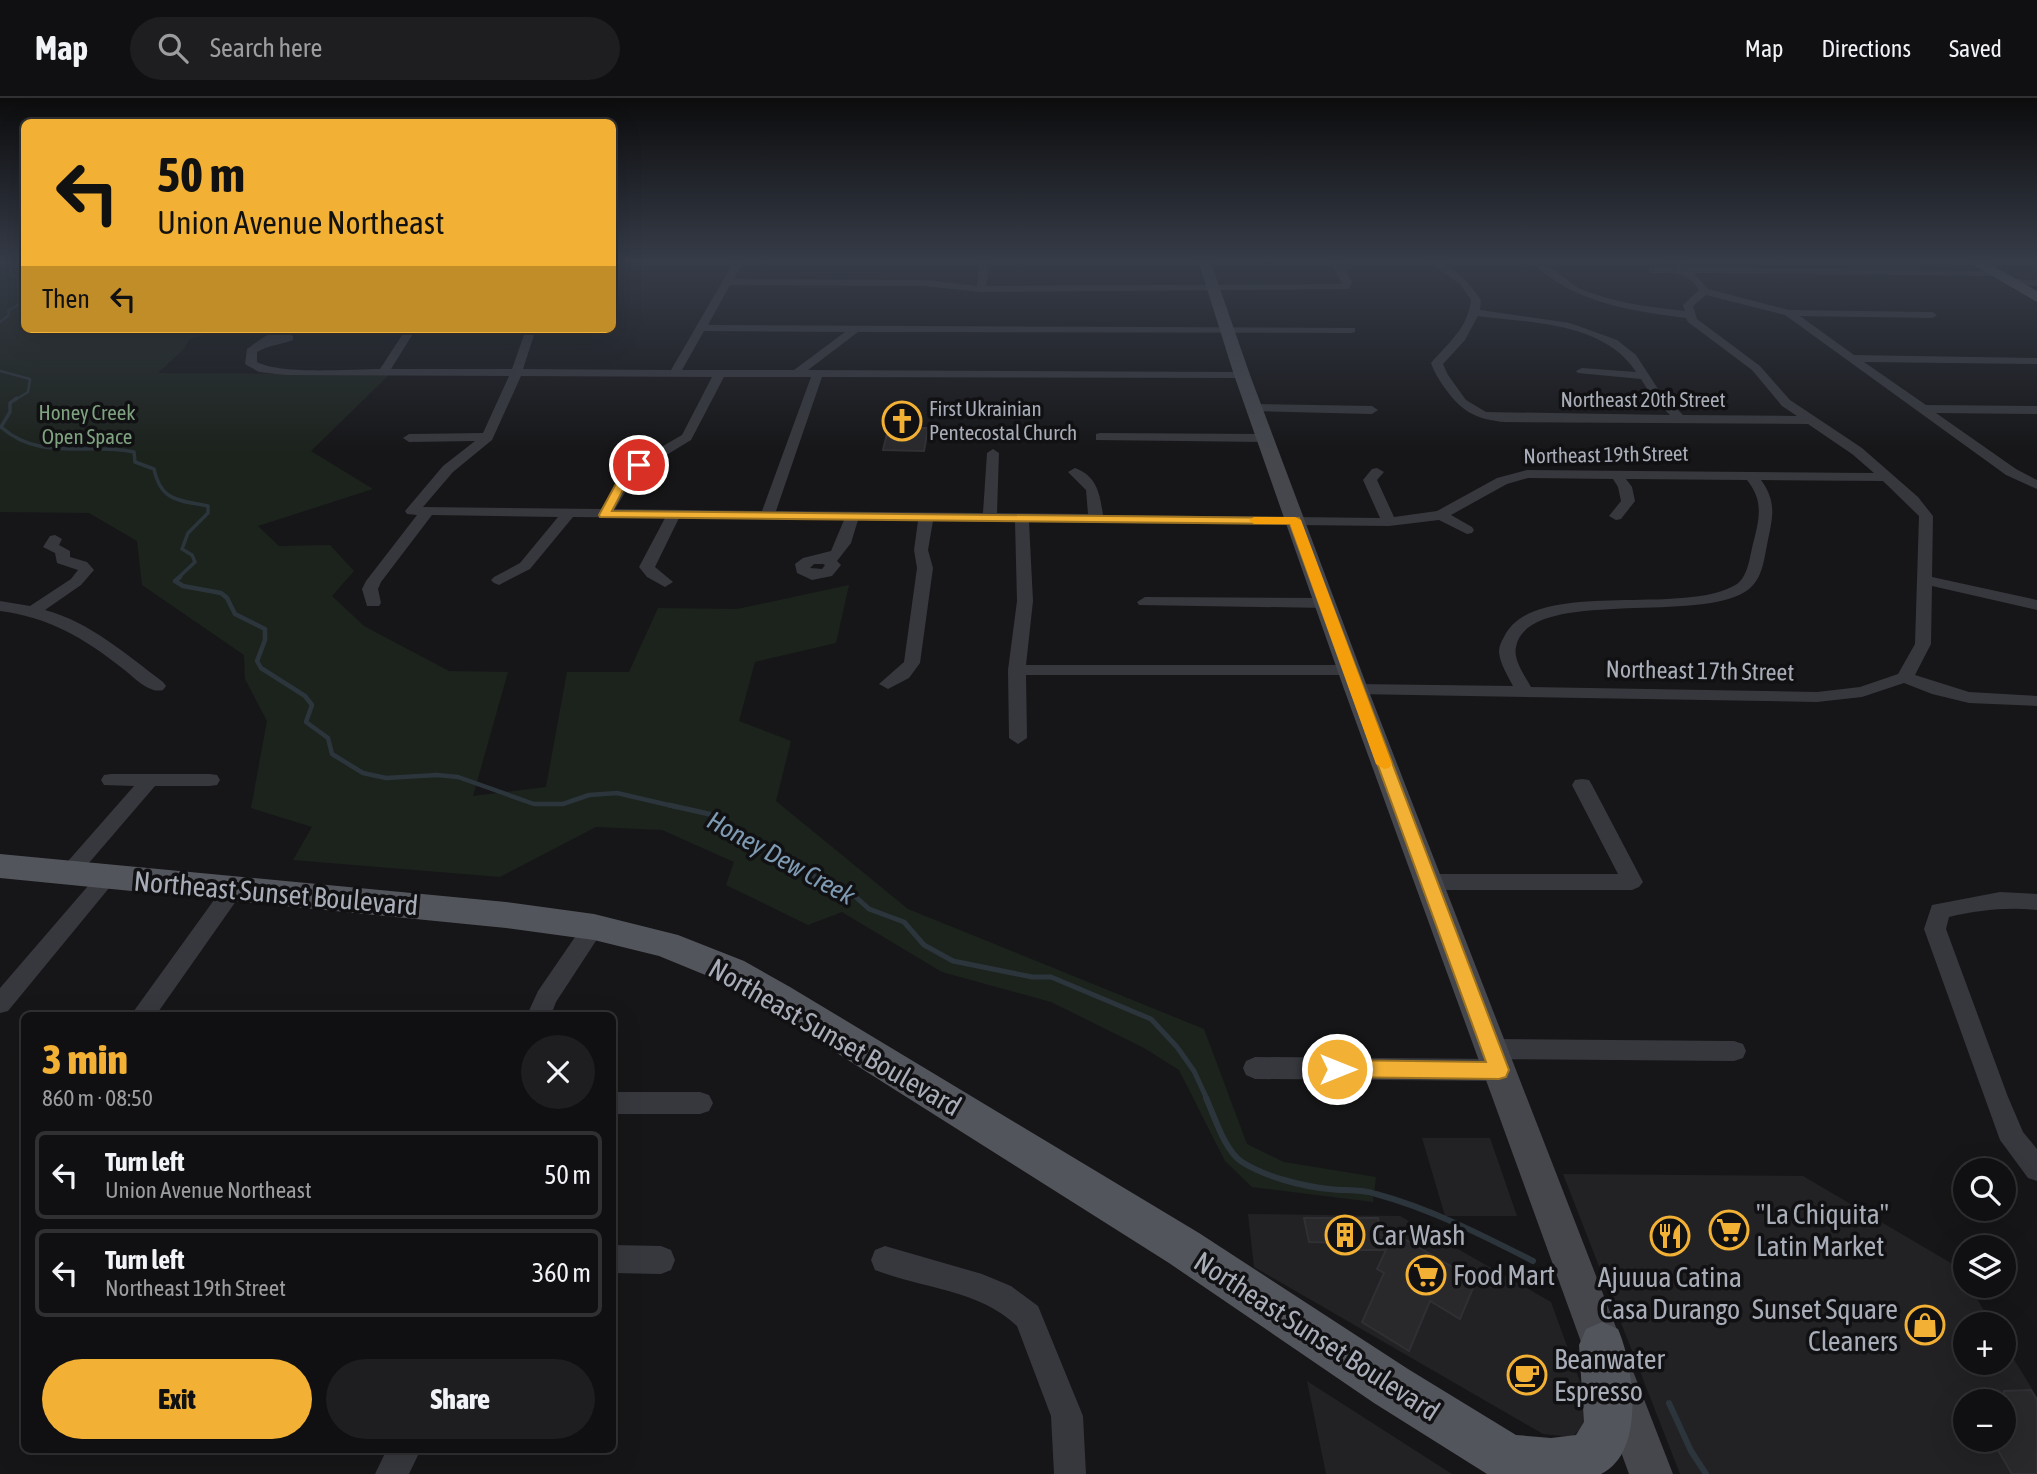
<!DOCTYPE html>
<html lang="en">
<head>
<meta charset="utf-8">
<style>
  body { margin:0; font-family:"Asap Condensed",sans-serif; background:#1e1e20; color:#f1f3f6; height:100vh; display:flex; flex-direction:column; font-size:26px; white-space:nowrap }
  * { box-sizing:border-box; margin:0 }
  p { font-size:23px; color:#9c9d9f }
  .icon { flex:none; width:38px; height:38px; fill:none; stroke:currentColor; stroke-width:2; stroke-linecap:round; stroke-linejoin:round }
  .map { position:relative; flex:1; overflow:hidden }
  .side { position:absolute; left:21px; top:914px; width:595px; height:441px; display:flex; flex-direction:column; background:#101012; border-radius:10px; box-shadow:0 7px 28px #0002,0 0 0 2px #303032 }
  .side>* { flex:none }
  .top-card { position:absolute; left:21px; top:21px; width:595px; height:214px; border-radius:10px; box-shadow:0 7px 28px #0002,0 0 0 2px #303032; background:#f2b134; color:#111; overflow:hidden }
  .fabs { position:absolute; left:1953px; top:1060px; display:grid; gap:14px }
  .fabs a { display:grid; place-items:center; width:63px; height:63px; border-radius:50%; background:#101012; box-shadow:0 7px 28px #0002,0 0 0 2px #303032; font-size:35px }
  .pin { position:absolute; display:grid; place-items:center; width:60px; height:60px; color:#fff; margin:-30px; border:4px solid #fff; border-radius:50%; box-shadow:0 2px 7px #0007 }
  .me { position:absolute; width:77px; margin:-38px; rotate:90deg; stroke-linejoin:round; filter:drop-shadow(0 0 5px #0008) }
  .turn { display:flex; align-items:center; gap:24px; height:147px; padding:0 21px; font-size:32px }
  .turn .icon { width:91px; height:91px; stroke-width:2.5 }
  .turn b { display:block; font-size:49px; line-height:60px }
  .then { display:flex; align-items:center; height:66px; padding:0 21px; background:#0003; gap:14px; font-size:26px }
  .round { display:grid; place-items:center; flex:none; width:74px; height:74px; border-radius:37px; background:#1e1e20 }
  .overview { display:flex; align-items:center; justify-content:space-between; height:119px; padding:0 21px }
  h1 { font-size:42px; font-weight:800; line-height:52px; color:#f2b134 }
  .button { display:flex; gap:14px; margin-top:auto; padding:14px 21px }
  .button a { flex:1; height:80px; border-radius:42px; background:#f2b134; color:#111; font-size:28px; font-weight:800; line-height:80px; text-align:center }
  .button a+a { background:#1e1e20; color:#f1f3f6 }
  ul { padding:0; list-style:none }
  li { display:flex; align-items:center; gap:21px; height:88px; margin:0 14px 10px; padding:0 7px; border:4px solid #303032; border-radius:10px }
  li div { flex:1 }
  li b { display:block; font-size:26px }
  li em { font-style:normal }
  header { display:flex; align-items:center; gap:42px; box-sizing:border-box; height:98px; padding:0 35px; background:#101012; border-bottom:2px solid #303032 }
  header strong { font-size:33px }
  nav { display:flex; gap:38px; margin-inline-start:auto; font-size:24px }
  .search { width:490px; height:63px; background:#1e1e20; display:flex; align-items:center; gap:18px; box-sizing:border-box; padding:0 24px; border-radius:38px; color:#9c9d9f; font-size:26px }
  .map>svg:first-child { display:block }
  .built { fill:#222225; fill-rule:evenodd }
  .green { fill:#1c231d }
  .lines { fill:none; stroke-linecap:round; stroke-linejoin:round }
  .stream-far4 { stroke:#2c353c; stroke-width:2.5 }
  .stream-far3 { stroke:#2c353c; stroke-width:3.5 }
  .stream-far2 { stroke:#2c353c; stroke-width:4.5 }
  .stream-far1 { stroke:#2c353c; stroke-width:5 }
  .stream { stroke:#2c353c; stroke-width:6 }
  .building { fill:#29292c; stroke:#303034; stroke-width:2 }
  .street { fill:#37383d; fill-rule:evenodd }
  .secondary { fill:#45474d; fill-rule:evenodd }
  .primary { fill:#53555c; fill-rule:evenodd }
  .route { fill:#f2b134; stroke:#9d7322; stroke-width:2 }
  .slow { fill:#f59e0b }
  .labels { text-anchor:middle; stroke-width:7; stroke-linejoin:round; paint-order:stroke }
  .far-street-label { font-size:21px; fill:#a8adb8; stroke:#111113 }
  .far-poi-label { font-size:21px; fill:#a8adb8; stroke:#111113; text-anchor:start }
  .far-park-label { font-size:21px; fill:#7fa381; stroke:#111113 }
  .street-label { font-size:24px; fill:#a8adb8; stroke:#111113 }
  .water-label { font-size:26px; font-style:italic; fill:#7f9bb3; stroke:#111113 }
  .near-street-label { font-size:28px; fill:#a8adb8; stroke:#111113 }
  .near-poi-label { font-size:28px; fill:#a8adb8; stroke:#111113; text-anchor:start }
</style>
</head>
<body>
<header>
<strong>Map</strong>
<div class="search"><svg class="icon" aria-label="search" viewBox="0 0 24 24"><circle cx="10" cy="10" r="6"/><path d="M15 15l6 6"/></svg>Search here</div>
<nav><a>Map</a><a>Directions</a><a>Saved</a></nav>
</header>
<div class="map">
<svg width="2037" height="1376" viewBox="0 0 2037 1376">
  <rect width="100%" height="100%" fill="#161618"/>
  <path class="built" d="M1422,1040H1490L1517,1118H1445Z
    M1563,1076L1803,1078L1956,1168L1965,1183V1188H1969L1993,1227H1965V1265H2004V1245L2037,1299V1376H1680ZM1965,1304H2004V1342H1965Z
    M1248,1116L1400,1118L1551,1204L1587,1303L1585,1326L1572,1339L1543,1336L1254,1169Z
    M1307,1283L1452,1376H1326Z"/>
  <path class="green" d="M0,162H24V231H227L189,241L185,250L158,275L390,276L311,353L373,391L258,428L279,448L330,447L354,473L332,498L364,528L449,573L508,574L473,698L546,689L567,574H629L658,510L737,511L849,487L836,545L755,564L739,623L791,643L776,703L908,811L1204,931L1247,1046L1284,1064L1376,1079L1373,1104L1252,1089L1225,1063L1179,972L1144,950L1051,904L942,874L842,814L808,827L726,787L734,764L662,732L596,729L500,779L293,762L312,729L251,710L267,623L245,581L244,557L142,487L137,443L89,415L0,414Z"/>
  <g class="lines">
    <path class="stream-far4" d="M15,162L17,164L11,169V176L24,183
      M0,224L9,217L8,213L24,203
      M0,273L30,281L28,294L15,302"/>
    <path class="stream-far3" d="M17,300L10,305V314L1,329C41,364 86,344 134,354L135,364L154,371C161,404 179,402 208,408V415L188,435L182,451L192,457L195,464L178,480"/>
    <path class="stream-far2" d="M180,479L175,483L183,488L221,495L227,500L235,516L265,531V542L257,563L261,570L305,598L312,607L306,624L328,640L332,656L363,675L386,680L437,677L458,679L534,706H563L589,697L617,695L677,709"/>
    <path class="stream-far1" d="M669,707L709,716L756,747L799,768L823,784L847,791L869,811L904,824L924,847L953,863L1032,879H1051L1151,921L1177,949L1194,973L1207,1001"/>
    <path class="stream" d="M1206,1000C1215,1019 1224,1052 1242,1064C1266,1079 1301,1088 1329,1091C1345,1093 1360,1091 1376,1096C1429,1110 1484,1138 1533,1163
      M1669,1305L1691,1353L1706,1376"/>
  </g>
  <path class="building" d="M894,307H910L908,315H914L911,330H928L924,353L883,352Z
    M1304,1120H1378L1379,1126L1476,1183L1460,1221L1430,1203L1409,1253L1362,1224L1384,1175L1377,1171L1386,1152H1347L1346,1145L1309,1144Z
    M1529,1266L1540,1281L1526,1289L1515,1274Z
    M2031,1292L2037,1302V1376H2012L1992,1342H2004V1293Z"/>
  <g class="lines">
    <path class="street" d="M735,162H744L734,181L925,182L977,188L980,162H990L986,188L1342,186L1330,162H1339L1352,184L1349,191L981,194L925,188L730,187L708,227L1355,230V234L1351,235L858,234L808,272L1242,274L1248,277L1242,280L822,279L776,413L983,415L987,355L993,351L999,355L997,415L1088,416L1086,392L1068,374L1075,370C1097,378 1100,396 1103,417L1380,420L1363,382L1372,371L1377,370L1384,374L1377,382L1394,419L1437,413L1497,380L1527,372L1874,375L1852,356L1808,326L1504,324C1475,321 1461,313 1444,289C1439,282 1434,274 1431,265C1448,245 1468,230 1471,202L1460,186L1425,162C1449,162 1468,183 1481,202L1480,212L1570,225L1617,242L1636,257L1660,294L1683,317L1797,318L1782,308L1752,272L1688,224L1686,220C1633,213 1581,206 1539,171V167C1552,166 1568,185 1581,191C1614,205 1649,209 1685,213L1683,207L1699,192C1688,173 1672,175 1652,175L1649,174V170L1675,169L1668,162H1678L1687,169L1998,173V177L1995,178L1694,175L1708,191L1789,212L1932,214L1937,217L1932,220L1800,218L1854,257L2037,260V266L1864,264L1926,307L2037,308V316L1936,315L2016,371L2037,382V391L2006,377L1785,217L1706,197L1693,208L1697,221L1760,268L1790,302L1862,350L1918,399L1933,418L1932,479L2037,502V512L1932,488L1931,546L1915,577L1969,594L2037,598V608L1969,605L1932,596L1904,585L1862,599L1817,604L1356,596L1347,591L1356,586L1513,588C1508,578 1500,566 1499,554C1499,548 1501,544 1504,539C1532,478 1684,520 1737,486C1749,478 1750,455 1754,442C1760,418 1763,402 1747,382L1626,381L1632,389L1635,403L1621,421L1616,422L1609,418L1621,403L1618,389L1613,381L1528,380L1507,386L1451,417L1472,429L1474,432L1472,435L1467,436L1439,422L1389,428L1029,424L1033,503L1026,567H1349L1358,572L1349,577H1026L1027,640L1018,646L1009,640L1008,572L1017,503L1015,424L933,423L928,452L933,470L920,565L909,580L888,591L879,586L904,564L917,470L914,452L918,423L858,422L851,445L837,463L841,467L832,478L812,482L797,475L795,466L803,460L831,453L844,422L679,420L655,469L673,484L665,489L647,479L639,469L665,420L573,419L530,471L499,487L494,485L491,482L494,479L520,465L558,419L432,417L381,484L378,491L381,505L379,508H367L362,491L366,483L417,417L407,416L405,413L443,368L475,343L409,344L403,340L409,336L483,335L509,278L286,277L259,274L245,266L247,251C261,242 274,226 293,238V242C280,247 268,247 257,254V264C282,277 349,271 380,271L406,231H416L391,271H512L526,231H536L523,271L671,272ZM1478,218C1530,225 1604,224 1636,274L1582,270L1576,273L1578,275L1641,281L1652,299L1670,317L1486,314L1466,302L1448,277L1443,266L1465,242ZM704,233L845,234L794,272H682ZM521,278L712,279L682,337L627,369L601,411L423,409L453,374L492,342ZM724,279H811L762,413L615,411L637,375L691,342ZM1761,382L1883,383L1919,418L1915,546L1898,576L1860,589L1817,594L1531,589C1525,578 1513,562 1516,549C1528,487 1704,528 1749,491C1762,481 1764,462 1767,447C1772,421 1778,405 1761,382ZM814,466H823L825,467L822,471L810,470Z
      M2010,181L2037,182V188L2007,186L2005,184Z
      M1254,306L1372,308L1378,312L1372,316L1250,313L1248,310Z
      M1100,335L1265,336L1271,340L1265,344L1096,342V336Z
      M55,437L62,441L59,447L70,453V459L87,464L94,472L81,487L45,512C90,524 127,557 163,584L166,588L163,592C148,596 133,578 122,570C84,540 48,519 0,513V503L30,508L71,481L78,472L57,465L55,455L43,449L50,438Z
      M1145,499L1326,500L1334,505L1326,510L1139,507L1137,504Z
      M111,676H210L217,677L220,682L217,687L210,688H155L76,780L69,783L62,780L59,775L62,770L134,688L104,687L101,682L104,677Z
      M1582,681L1589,682L1592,687L1643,784L1639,789L1632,792H1428L1421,789L1417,784L1421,779L1428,776H1618L1572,687L1575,682Z
      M107,771L114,774L117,779L114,784L8,913L0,915V890L100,774Z
      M234,782L241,784L245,790L241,796L156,917H131L227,784Z
      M2000,794L2037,796V812C2007,809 1979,812 1949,819L1946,831L2008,999L2023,1034L2037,1051V1083L2028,1080L2000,1042L1924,831L1932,807Z
      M594,821L602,823L605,829L556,904L551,917H527L538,893L586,823Z
      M1491,941L1734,943L1743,946L1746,953L1743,960L1734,963L1491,961L1482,958L1479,951L1482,944Z
      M1255,959L1499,961L1508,965L1511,972L1508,979L1499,983L1255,981L1246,977L1243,970L1246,963Z
      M612,994H700L709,997L713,1005L709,1013L700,1016H612Z
      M612,1147L661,1148L671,1152L675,1162L671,1172L661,1176L612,1175Z
      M885,1148L982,1176L1011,1188L1038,1208L1083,1318L1086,1376H1054L1051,1318L1017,1228C978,1191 923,1191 875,1172L871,1162L875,1152Z
      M387,1351H421L409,1376H375Z"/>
    <path class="secondary" d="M1198,162H1210L1250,277L1368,591L1673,1376H1629L1344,591L1234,277Z"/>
    <path class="primary" d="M1965,162H1983L2037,193V204Z
      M0,756L506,804L594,816L678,837L744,863L790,889L1199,1135L1408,1271L1516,1337L1551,1340L1576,1337L1584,1324L1579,1247L1586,1231L1602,1224L1618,1231C1634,1268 1646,1355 1601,1376H1487L1374,1305L1169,1165L764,909L720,883L659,858L594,842L506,830L0,780Z"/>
  </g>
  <linearGradient id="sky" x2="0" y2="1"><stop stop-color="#0c0c0d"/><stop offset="0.46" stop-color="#363c48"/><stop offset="1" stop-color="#363c48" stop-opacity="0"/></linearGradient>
  <rect width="2037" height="355" fill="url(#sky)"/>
  <path class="route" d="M635,365L644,367L626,386L612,413L1299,420L1509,972L1506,979L1499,981L1337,979L1330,977L1327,971L1330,965L1337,962L1486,964L1290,426L600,419L599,417L618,382Z"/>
  <path class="slow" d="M1295,419L1301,422L1392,666L1389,670L1384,671L1376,666L1290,426H1254L1249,422L1254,419Z"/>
  <defs>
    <symbol id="church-ring" viewBox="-11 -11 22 22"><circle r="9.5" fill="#111113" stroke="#f2b134" stroke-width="1.5"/><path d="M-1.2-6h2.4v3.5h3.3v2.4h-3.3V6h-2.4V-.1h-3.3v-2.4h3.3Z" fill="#f2b134"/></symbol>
    <symbol id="supermarket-ring" viewBox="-11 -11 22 22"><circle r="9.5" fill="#111113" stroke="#f2b134" stroke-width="1.5"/><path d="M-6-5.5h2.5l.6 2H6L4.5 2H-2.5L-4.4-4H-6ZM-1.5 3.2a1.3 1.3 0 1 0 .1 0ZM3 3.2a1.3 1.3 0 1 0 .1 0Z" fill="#f2b134"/></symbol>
    <symbol id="building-ring" viewBox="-11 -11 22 22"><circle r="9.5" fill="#111113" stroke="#f2b134" stroke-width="1.5"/><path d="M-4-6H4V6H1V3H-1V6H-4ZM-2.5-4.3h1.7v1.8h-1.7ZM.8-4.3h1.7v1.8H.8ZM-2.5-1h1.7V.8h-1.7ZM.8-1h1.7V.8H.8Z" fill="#f2b134"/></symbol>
    <symbol id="restaurant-ring" viewBox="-11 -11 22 22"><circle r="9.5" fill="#111113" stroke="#f2b134" stroke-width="1.5"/><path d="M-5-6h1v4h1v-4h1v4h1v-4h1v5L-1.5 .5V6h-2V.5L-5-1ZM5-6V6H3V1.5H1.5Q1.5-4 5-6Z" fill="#f2b134"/></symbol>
    <symbol id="shop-ring" viewBox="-11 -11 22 22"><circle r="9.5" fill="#111113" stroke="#f2b134" stroke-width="1.5"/><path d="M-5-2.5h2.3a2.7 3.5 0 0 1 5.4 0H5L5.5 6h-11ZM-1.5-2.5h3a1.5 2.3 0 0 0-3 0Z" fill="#f2b134"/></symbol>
    <symbol id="cafe-ring" viewBox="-11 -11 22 22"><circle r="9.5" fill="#111113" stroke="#f2b134" stroke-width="1.5"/><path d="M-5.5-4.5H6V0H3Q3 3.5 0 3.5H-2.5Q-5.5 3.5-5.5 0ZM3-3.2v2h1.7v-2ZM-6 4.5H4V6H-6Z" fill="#f2b134"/></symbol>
  </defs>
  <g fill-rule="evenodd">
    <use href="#church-ring" x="880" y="301" width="44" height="44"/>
    <use href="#supermarket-ring" x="1707" y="1110" width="44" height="44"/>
    <use href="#building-ring" x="1323" y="1115" width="44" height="44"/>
    <use href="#restaurant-ring" x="1648" y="1116" width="44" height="44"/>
    <use href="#supermarket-ring" x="1404" y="1155" width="44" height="44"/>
    <use href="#shop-ring" x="1903" y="1205" width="44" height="44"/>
    <use href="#cafe-ring" x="1505" y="1255" width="44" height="44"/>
  </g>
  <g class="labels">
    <g class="far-street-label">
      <text x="1643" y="309">Northeast 20th Street</text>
      <text transform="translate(1606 357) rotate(-1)" y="7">Northeast 19th Street</text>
    </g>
    <g class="far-poi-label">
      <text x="929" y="318">First Ukrainian<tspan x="929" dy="24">Pentecostal Church</tspan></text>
    </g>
    <g class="far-park-label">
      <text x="87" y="322">Honey Creek<tspan x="87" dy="24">Open Space</tspan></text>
    </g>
    <g class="street-label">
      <text transform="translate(1700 573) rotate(1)" y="8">Northeast 17th Street</text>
    </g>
    <g class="water-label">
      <text transform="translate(781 760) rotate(29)" y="9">Honey Dew Creek</text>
    </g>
    <g class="near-street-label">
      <text transform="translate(276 795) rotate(5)" y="10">Northeast Sunset Boulevard</text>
      <text transform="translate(835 939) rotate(30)" y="10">Northeast Sunset Boulevard</text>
      <text transform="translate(1317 1238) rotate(33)" y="10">Northeast Sunset Boulevard</text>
    </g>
    <g class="near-poi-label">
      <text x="1756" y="1126">"La Chiquita"<tspan x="1756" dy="32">Latin Market</tspan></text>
      <text x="1372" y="1147">Car Wash</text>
      <text x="1453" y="1187">Food Mart</text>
      <text x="1670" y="1189" text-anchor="middle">Ajuuua Catina<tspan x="1670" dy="32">Casa Durango</tspan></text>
      <text x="1898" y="1221" text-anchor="end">Sunset Square<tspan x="1898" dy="32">Cleaners</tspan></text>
      <text x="1554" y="1271">Beanwater<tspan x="1554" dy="32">Espresso</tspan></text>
    </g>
  </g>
</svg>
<div class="fabs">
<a><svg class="icon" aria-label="search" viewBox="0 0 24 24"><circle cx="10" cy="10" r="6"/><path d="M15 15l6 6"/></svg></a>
<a><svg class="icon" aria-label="layers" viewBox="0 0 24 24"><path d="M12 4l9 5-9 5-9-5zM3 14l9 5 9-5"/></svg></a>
<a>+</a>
<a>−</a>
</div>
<div class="pin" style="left:639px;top:367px;background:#d93025"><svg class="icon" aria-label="arrive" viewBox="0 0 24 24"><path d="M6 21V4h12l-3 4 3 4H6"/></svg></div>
<svg class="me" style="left:1337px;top:971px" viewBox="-20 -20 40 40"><circle r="17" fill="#f2b134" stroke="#fff" stroke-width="3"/><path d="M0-11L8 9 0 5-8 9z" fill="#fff"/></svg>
<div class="top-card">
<div class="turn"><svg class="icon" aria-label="left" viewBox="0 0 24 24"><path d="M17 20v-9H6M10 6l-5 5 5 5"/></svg><div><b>50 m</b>Union Avenue Northeast</div></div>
<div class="then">Then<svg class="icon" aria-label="left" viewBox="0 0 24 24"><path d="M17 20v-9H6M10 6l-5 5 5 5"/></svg></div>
</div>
<section class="side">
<div class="overview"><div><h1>3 min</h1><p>860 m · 08:50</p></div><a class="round"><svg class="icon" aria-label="close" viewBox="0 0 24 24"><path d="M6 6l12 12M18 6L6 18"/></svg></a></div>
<ul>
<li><svg class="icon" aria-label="left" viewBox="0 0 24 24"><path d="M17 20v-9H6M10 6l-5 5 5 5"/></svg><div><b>Turn left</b><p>Union Avenue Northeast</p></div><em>50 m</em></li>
<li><svg class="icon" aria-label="left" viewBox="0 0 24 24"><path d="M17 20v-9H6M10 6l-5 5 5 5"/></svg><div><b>Turn left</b><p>Northeast 19th Street</p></div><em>360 m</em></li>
</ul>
<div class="button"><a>Exit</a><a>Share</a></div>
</section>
</div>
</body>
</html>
